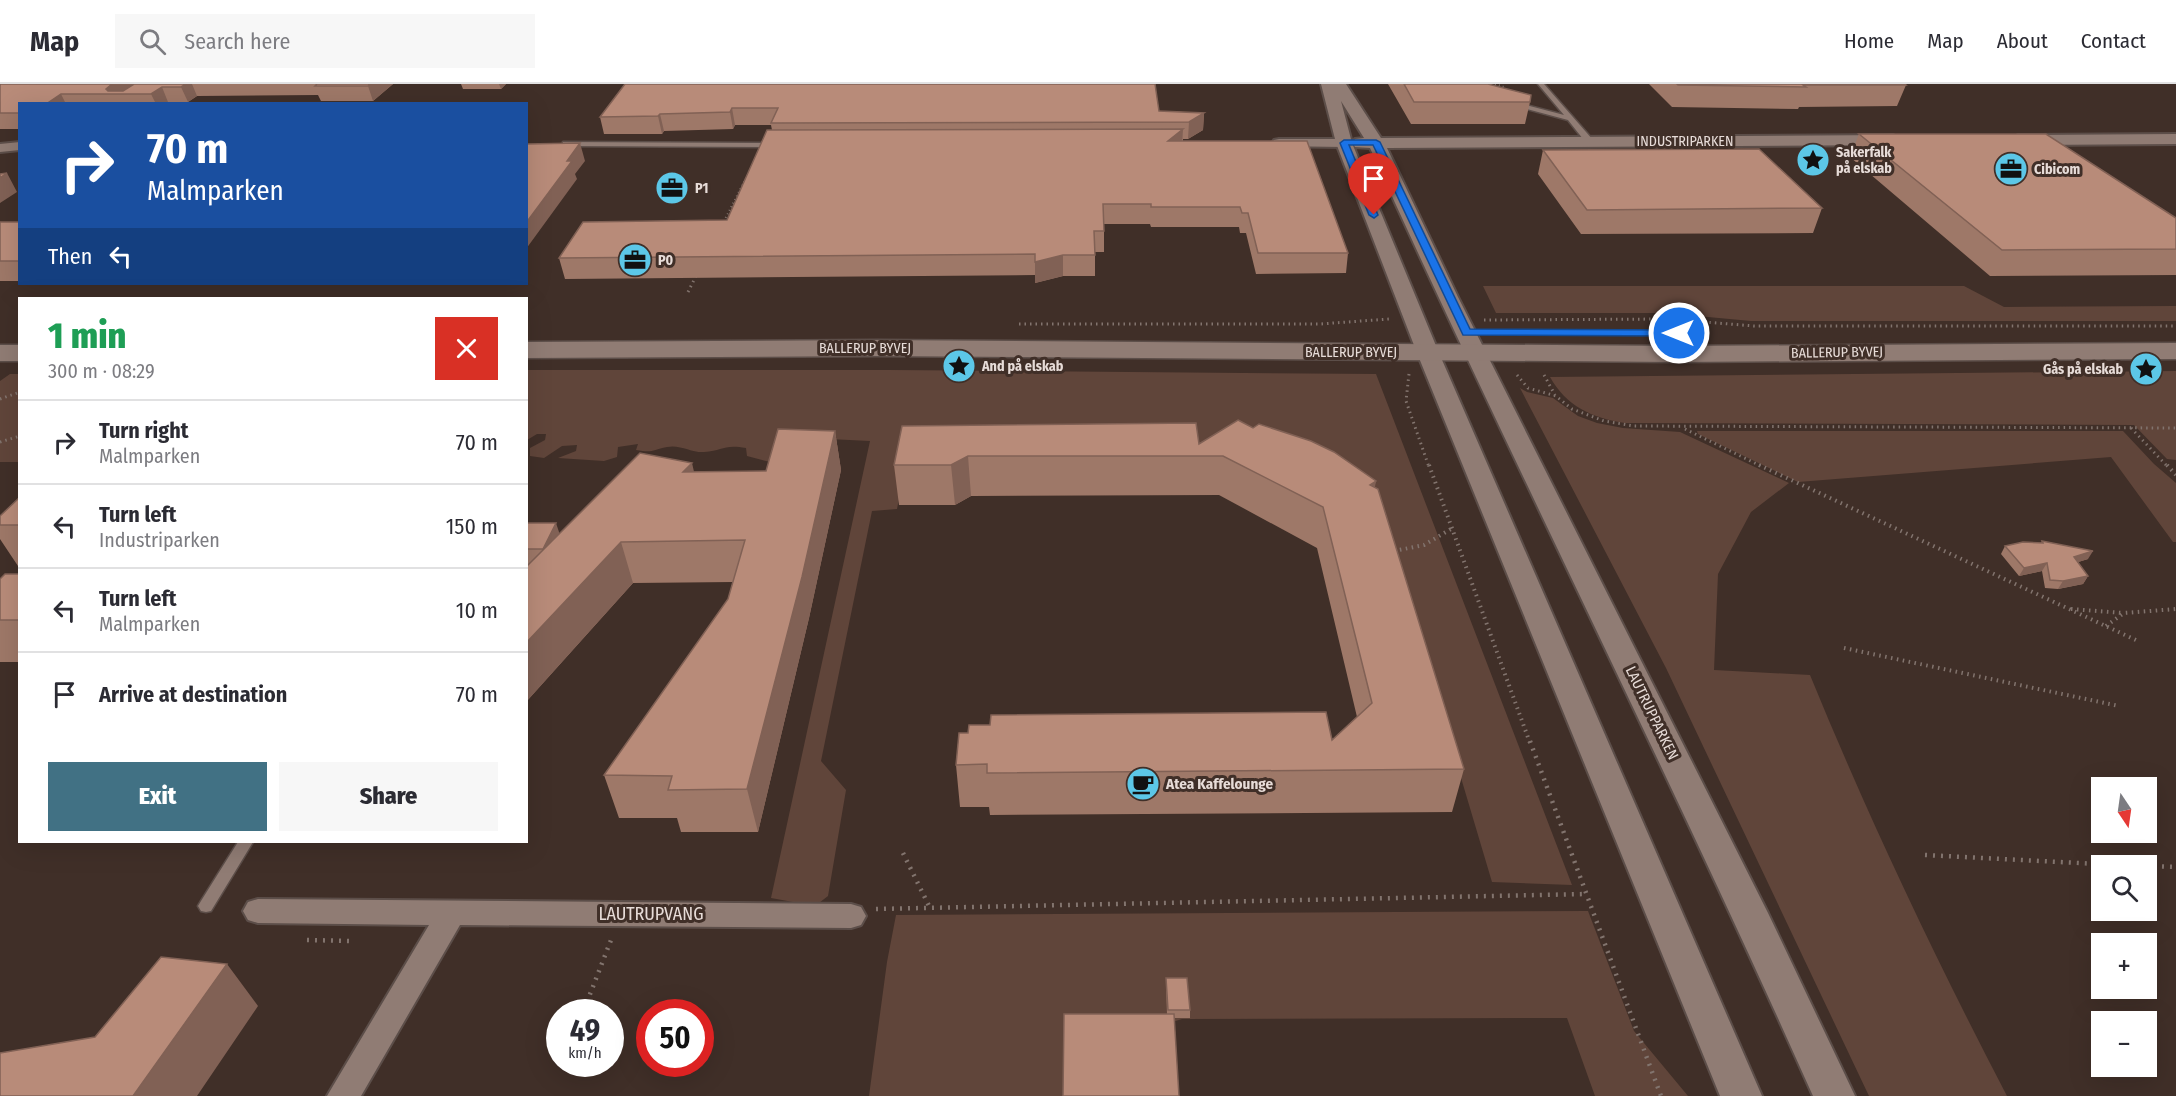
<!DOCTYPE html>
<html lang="en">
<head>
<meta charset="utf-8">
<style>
  body { margin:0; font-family:"Fira Sans Condensed",sans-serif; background:#f7f7f7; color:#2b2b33; height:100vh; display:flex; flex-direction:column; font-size:22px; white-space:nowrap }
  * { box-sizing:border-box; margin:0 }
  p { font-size:20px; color:#7c7c81 }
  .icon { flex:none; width:33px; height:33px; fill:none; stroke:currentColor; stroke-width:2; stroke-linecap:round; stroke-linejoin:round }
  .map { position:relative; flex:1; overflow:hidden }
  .drawer { position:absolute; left:18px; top:213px; width:510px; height:546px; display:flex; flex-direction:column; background:#fff; border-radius:0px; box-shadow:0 6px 24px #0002 }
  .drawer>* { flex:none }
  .banner { position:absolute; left:18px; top:18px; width:510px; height:183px; border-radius:0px; box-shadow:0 6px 24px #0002; background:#1a4fa0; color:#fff; overflow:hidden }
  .needle { width:39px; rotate:167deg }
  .fabs { position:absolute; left:2091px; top:693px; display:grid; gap:12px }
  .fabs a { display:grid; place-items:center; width:66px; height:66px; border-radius:0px; background:#fff; box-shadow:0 6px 24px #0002; font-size:30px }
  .speed { position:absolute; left:546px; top:915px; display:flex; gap:12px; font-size:30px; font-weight:700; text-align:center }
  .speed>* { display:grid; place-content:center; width:78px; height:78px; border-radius:50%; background:#fff; box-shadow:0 6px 24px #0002; line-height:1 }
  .speed small { font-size:15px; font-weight:400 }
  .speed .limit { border:9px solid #d22; background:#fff; color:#111 }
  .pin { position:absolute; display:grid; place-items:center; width:51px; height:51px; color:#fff; margin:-62px -26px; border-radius:50% 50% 50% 0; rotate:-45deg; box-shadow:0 0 6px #0007 }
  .pin .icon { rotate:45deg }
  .me { position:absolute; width:66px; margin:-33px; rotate:270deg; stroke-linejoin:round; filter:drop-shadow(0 0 4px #0008) }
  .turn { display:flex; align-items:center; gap:21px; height:126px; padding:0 30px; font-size:27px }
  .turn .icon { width:78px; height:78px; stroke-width:2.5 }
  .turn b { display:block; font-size:42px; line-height:51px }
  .then { display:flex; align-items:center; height:57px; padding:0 30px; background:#0003; gap:12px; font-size:22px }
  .round { display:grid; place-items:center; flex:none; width:63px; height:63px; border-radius:0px; background:#f7f7f7 }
  .headline { display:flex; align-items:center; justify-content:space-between; height:102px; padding:0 30px }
  h1 { font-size:36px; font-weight:800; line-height:45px; color:#1e9e55 }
  .button { display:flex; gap:12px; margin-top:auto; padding:12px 30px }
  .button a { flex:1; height:69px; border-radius:0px; background:#417184; color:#fff; font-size:24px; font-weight:800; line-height:69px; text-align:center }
  .button a+a { background:#f7f7f7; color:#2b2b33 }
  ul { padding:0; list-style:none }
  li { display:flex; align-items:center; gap:18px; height:84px; padding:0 30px; border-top:2px solid #e1e1e2 }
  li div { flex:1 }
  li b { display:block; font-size:22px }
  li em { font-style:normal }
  header { display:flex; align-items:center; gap:36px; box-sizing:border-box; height:84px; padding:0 30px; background:#fff; border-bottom:2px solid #e1e1e2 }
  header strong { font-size:28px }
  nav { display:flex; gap:33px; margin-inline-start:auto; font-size:21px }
  .search { width:420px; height:54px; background:#f7f7f7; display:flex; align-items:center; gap:15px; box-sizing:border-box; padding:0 21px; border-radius:0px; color:#7c7c81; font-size:22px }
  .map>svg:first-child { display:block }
  .green { fill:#60453a }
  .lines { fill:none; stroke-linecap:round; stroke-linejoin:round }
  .service-casing { stroke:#5c4e49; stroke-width:3 }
  .minor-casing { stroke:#5c4e49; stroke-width:4 }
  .tertiary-casing { stroke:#5c4e49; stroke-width:4 }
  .secondary-casing { stroke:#5c4e49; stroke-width:3 }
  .path-far3 { stroke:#82746e; stroke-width:2; stroke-dasharray:1 3; stroke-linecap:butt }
  .path-far2 { stroke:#82746e; stroke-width:3; stroke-dasharray:1.5 4; stroke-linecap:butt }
  .path-far1 { stroke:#82746e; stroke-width:4; stroke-dasharray:1.5 4.5; stroke-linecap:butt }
  .path { stroke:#82746e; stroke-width:4.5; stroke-dasharray:2 6; stroke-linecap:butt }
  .service { fill:#907c74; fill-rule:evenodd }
  .minor { fill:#907c74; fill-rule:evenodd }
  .tertiary { fill:#907c74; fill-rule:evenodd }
  .secondary { fill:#907c74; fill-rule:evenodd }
  .wall { fill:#9e7868 }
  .shaded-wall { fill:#816155 }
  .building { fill:#b88b79; stroke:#816155; stroke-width:1.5 }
  .route { fill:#1a73e8; stroke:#114b97; stroke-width:1.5 }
  .labels { text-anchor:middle; stroke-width:6; stroke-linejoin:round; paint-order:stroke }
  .far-street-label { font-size:14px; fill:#e7dcd8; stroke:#402f28 }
  .far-poi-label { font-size:14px; font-weight:bold; fill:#e7dcd8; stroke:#402f28; text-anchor:start }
  .street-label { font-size:15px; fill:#e7dcd8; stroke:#402f28 }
  .poi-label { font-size:15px; font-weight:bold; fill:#e7dcd8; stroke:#402f28; text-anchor:start }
  .near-street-label { font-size:18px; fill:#e7dcd8; stroke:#402f28 }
</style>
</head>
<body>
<header>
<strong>Map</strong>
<div class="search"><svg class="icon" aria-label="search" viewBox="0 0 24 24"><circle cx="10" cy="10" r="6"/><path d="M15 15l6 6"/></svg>Search here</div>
<nav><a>Home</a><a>Map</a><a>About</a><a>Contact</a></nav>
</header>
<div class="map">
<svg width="2176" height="1012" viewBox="0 0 2176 1012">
  <rect width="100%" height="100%" fill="#402f28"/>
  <path class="green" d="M1483,202H1964L2004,223L2176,222V237H1751L1665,229H1496Z
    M527,286H891L1376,290L1572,801L1492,798L1392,462L1360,421L905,383L897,425L872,427L821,677L846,706L828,812L815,822L771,814L870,357L829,355L774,379L747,372L746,364C723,360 723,367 704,368C692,369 680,360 667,363C652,366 653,369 636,366L638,360L618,363L617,373L604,377L558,374L576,367L577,361L562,362L544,374L530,372V364L545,356L546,350H537L527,356Z
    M2176,287V376L2167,375L2134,341L1625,339C1592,334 1566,322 1550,293Z
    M10,290H19V378H0V297Z
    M1520,304L1527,308L1553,314L1578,332L1597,339L1623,344L1680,348L1789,399L1751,428L1718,490L1714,586L1810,591C1869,735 1935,874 2007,1012H1869L1666,584Z
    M1697,347H2123L2154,380L2176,399V458H2173L2111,373L1798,398L1698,350Z
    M1588,827L1634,947L1688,1012H1595L1567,934L1182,935L1065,972L1064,1012H869L887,878L896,831Z"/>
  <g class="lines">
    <defs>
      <path id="service" d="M1538,0H1544L1593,56V60H1587L1568,36L1512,21L1511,20L1514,18L1564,31Z
        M563,58L777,59L781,61L777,63L566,62H563Z
        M238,758H253L211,827L206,828L201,827L198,822L201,817Z"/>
      <path id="minor" d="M1279,55H1344L1351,59L1344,63L1274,62L1272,59L1274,56Z
        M20,58V66L0,68V60Z
        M258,815L851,820L861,823L866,832L861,841L851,844L460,841L361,1012H327L429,841L258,839L248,836L243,827L248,818Z"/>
      <path id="tertiary" d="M1321,0H1346L1381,54L1893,51L1901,56L1893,61L1387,64L1458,213L1768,829L1855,1012H1813C1671,693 1514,382 1370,64L1355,63L1353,59L1355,55L1364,54L1341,17L1352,59L1439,269L1762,1012H1720L1417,269L1336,59Z
        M2176,50V60L2018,61L2010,56L2018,51Z"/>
      <path id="secondary" d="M878,256L1675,262L2176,259V275L1675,278L878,272L526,274V258Z
        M0,261H20V277H0Z"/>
    </defs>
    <use href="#service" class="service-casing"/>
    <use href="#minor" class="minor-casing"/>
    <use href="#tertiary" class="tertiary-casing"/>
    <use href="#secondary" class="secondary-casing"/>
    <path class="path-far3" d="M1495,0L1504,3
      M722,141L746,94"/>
    <path class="path-far2" d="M688,208L697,190
      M1484,236L1667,235L1754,242H2176
      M1019,240H1320L1389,235
      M1409,290L1406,317L1429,383
      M1517,291L1528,304L1556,312L1572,325L1604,337L1634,342L2176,344
      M1544,291L1555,311
      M0,315L20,308
      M2131,344L2168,383
      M1685,345L1763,383
      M0,358L20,352"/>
    <path class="path-far1" d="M1429,381L1530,659
      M1759,381L2138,557
      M2167,381L2176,391
      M1394,467L1424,461L1451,445
      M2071,525L2123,529
      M2106,542L2124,529L2176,525
      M1844,564L2119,622"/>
    <path class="path" d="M1530,657L1661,1012
      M903,769L930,824
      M1925,771L2137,782
      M2146,782L2176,783
      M876,825L1586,810
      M307,856L350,857
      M587,918L611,856"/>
    <use href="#service" class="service"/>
    <use href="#minor" class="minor"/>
    <use href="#tertiary" class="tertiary"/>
    <use href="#secondary" class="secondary"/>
  </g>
  <path class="wall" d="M0,0H393L373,17H321L318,11L197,12L188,18H168L167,20H20V45H0Z
    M461,0H506L501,5H463Z
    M625,0L1204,29L1203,46L1188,55H1183V57L1348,169L1346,189L1256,190L1246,149H1240L1239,143H1151L1150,140H1104V168H1095V192H1063L1035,199V191L565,195L559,174L727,136L772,46L771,41H735L733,45L664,47L662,50H604L600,33Z
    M1388,0H1488L1530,18L1525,40H1411Z
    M1649,0H1905L1906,1L1897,22L1799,23L1798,25L1672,23Z
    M1859,50L2176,134V191L1990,192L1850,73Z
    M1543,66L1822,124L1813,149L1581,150L1538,90Z
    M0,138H20V197H0Z
    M902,342L1199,360L1253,344L1376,397L1374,403L1464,685L1452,728L990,731L989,723H960L956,681L1332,656L1357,633L1317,464L1219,411L971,412L955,421H899L894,381Z
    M835,347L841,386L809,534L758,748H681L677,734H619L604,691L728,515L733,498L633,499L526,618V483L528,481H526V439L559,450L694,388L766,387Z
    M20,413V482H18L0,455V432Z
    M2042,457L2088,475L2078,478L2088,492L2083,500L2058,505L2045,504L2042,487L2019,492L2001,470L2005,462L2041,459Z
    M20,490V578H0V495Z
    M1166,894L1190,926V934H1174L1167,930L1166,902Z"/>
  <path class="shaded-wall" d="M112,0H141L126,10H108L106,5Z
    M186,0H192L197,12L188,18L181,3Z
    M370,0H393L373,17L368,2Z
    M499,0H506L501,5Z
    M162,3L168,18L167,20H156L151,10Z
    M61,10L66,20H46Z
    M732,24L735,41L733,45L730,28Z
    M1204,29L1203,46L1188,55L1189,38Z
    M660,30L664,47L662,50L658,32Z
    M1183,45L1182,63L1168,57Z
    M580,59L585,77L575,90L577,95L526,165V139L567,77Z
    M7,89L17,108L0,119V94Z
    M1063,171V192L1035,199V178Z
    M835,347L841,386L809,534L758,748L747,705Z
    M968,372L971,412L955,421L951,381Z
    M692,379L701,418L683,388Z
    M1376,397L1369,437L1370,401Z
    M556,439L561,454L548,481L543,465Z
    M621,458L633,499L526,618V559Z
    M2093,467L2088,475L2069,481L2074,473Z
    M2047,479L2042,487L2019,492L2024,484Z
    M2088,492L2083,500L2058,505L2063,497Z
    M227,880L258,922L197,1012H133Z"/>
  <path class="building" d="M0,0H112L106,5L108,7H123L134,0H186L181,3H162L151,10H61L46,20H20V29H0Z
    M317,0H370L368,2H315Z
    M625,0H1155L1159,27L1204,29L1189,38L771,39L778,24H732L730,28L660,30L658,32L600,33Z
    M1404,0H1488L1531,11L1530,18H1414Z
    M1677,0H1905L1906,1H1803L1806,3L1678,1Z
    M1183,45L1168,57H1307L1348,169H1258L1248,129H1242L1240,123H1151V120H1103L1104,147H1094L1095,171H1063L1035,178V170L559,174L583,138L727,136L767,46Z
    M1859,50H2046L2176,134V165L2002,166Z
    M580,59L567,77H572L526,139V60Z
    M1759,65L1822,124L1587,126L1543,66Z
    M7,89L0,94V90Z
    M0,138H20V177H0Z
    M1238,336L1253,344L1259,340L1311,357L1334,368L1376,397L1370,401L1378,405L1464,685L987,689V680L956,681L959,649H968L969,641H990L991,631L1326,628L1332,656L1372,619L1323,423L1223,372H968L951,381H894L902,342L1196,339L1199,360Z
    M778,345L835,347L802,493L747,705L668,706L672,692L604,691L728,515L745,456L621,458L526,559V483L640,369L692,379L683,388L766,387Z
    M20,413V441H0V432Z
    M526,439H556L543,465H526Z
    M2042,457L2093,467L2074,473L2088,492L2063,497L2050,496L2047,479L2024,484L2005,462L2023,458L2043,459Z
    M5,490H20V536H0V495Z
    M161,873L227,880L133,1012H0V969L95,953Z
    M1166,894H1187L1190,926H1168Z
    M1064,930H1174L1179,1012H1063Z"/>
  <path class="route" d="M1376,56L1380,58L1470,245L1679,246L1684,249L1679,252L1463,251L1373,61H1349L1378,131L1374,134L1369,131L1340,59L1344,56Z"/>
  <defs>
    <symbol id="sight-disc" viewBox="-11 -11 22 22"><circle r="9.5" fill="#5cc7e7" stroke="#402f28"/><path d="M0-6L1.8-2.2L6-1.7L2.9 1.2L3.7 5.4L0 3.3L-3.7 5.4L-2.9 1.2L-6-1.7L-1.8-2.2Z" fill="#111"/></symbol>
    <symbol id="office-disc" viewBox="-11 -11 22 22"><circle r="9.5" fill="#5cc7e7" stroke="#402f28"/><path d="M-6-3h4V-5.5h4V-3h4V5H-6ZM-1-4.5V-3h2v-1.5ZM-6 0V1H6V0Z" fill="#111"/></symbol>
    <symbol id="cafe-disc" viewBox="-11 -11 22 22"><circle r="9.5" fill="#5cc7e7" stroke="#402f28"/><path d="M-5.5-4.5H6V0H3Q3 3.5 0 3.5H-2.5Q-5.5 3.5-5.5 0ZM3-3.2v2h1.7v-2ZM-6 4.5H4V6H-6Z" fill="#111"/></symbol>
  </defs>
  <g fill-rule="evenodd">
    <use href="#sight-disc" x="1794" y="57" width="38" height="38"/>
    <use href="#office-disc" x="1992" y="66" width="38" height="38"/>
    <use href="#office-disc" x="653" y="85" width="38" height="38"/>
    <use href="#office-disc" x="616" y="157" width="38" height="38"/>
    <use href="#sight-disc" x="940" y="263" width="38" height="38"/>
    <use href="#sight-disc" x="2127" y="266" width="38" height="38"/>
    <use href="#cafe-disc" x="1124" y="681" width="38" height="38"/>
  </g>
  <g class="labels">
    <g class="far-street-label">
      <text x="1685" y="62">INDUSTRIPARKEN</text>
      <text x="865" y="269">BALLERUP BYVEJ</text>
      <text x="1351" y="273">BALLERUP BYVEJ</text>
      <text transform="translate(1837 268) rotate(-1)" y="5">BALLERUP BYVEJ</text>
    </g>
    <g class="far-poi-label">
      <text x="1836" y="73">Sakerfalk<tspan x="1836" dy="16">på elskab</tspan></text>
      <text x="2034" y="90">Cibicom</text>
      <text x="695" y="109">P1</text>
      <text x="658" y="181">P0</text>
      <text x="982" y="287">And på elskab</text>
      <text x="2123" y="290" text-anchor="end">Gås på elskab</text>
    </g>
    <g class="street-label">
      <text transform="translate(1652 629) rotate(64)" y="5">LAUTRUPPARKEN</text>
    </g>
    <g class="poi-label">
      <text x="1166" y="705">Atea Kaffelounge</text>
    </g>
    <g class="near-street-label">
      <text x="651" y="836">LAUTRUPVANG</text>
    </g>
  </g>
</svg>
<div class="fabs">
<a><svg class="needle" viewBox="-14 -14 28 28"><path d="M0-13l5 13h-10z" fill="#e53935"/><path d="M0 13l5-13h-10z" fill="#7c7c81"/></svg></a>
<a><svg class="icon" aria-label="search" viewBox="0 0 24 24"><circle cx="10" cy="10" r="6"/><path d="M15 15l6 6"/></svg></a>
<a>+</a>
<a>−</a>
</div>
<div class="speed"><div>49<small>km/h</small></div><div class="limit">50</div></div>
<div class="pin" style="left:1374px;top:131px;background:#d93025"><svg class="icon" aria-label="arrive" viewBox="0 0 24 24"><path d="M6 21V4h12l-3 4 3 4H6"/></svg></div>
<svg class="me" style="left:1679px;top:249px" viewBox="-20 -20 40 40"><circle r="17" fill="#1a73e8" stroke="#fff" stroke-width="3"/><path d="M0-11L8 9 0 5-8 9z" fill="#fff"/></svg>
<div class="banner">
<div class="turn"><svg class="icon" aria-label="right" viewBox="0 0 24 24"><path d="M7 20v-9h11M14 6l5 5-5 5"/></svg><div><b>70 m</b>Malmparken</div></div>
<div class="then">Then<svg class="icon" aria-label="left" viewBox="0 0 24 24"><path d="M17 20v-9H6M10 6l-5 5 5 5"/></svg></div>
</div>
<section class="drawer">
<div class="headline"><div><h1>1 min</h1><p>300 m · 08:29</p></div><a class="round" style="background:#d93025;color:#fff"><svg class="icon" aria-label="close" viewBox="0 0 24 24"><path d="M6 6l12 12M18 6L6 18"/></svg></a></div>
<ul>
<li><svg class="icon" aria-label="right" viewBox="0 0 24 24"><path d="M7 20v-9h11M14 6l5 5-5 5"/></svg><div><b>Turn right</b><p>Malmparken</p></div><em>70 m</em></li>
<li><svg class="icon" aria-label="left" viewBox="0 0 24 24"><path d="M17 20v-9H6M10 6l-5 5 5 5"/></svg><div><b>Turn left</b><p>Industriparken</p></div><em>150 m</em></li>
<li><svg class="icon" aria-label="left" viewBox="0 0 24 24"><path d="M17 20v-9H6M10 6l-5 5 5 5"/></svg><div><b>Turn left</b><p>Malmparken</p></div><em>10 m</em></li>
<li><svg class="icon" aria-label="arrive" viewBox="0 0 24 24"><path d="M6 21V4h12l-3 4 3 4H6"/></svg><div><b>Arrive at destination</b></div><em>70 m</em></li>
</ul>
<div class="button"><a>Exit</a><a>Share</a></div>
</section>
</div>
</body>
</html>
